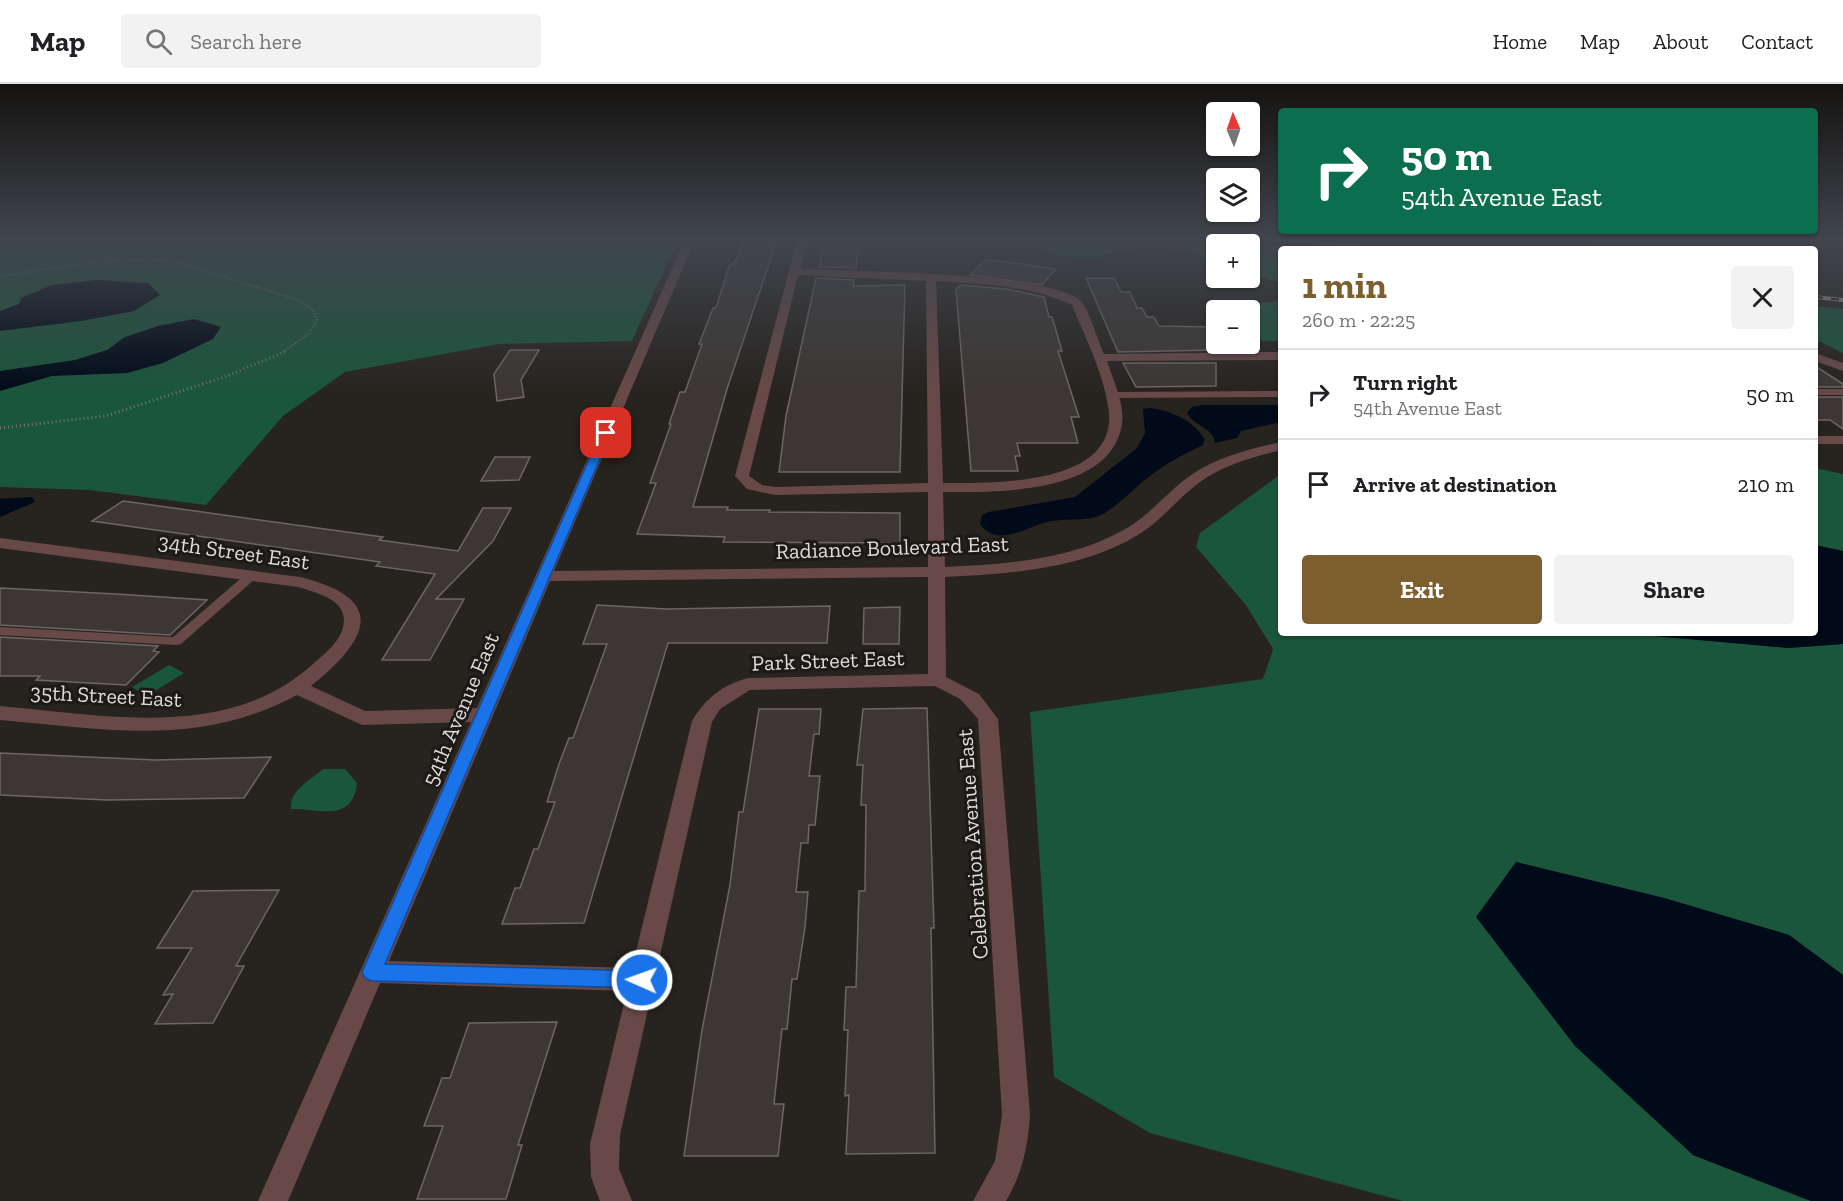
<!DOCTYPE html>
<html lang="en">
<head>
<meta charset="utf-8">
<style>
  body { margin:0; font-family:"Zilla Slab",serif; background:#f2f2f2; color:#202124; height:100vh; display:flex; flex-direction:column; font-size:22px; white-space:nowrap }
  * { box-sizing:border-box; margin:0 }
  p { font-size:20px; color:#757577 }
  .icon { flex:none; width:33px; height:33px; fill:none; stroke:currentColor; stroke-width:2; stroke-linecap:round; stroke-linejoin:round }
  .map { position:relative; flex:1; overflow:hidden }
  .drawer { position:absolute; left:1278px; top:162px; width:540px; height:390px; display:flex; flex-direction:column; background:#fff; border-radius:6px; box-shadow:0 2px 4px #0004 }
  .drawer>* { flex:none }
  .top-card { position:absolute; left:1278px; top:24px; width:540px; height:126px; border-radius:6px; box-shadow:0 2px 4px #0004; background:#0b6e4f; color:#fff; overflow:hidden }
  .needle { width:39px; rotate:358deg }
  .buttons { position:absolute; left:1206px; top:18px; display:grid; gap:12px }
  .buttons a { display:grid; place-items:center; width:54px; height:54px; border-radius:6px; background:#fff; box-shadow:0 2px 4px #0004; font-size:30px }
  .pin { position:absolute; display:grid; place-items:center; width:51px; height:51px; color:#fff; margin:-26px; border-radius:12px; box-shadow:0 3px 9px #0006 }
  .me { position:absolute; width:66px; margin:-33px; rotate:272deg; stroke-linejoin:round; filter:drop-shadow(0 0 4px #0008) }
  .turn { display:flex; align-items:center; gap:21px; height:126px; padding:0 24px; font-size:27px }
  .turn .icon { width:78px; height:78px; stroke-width:2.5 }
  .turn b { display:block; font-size:42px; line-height:51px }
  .round { display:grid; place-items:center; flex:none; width:63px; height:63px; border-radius:6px; background:#f2f2f2 }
  .summary { display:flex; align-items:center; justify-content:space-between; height:102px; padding:0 24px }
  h1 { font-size:36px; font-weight:700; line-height:45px; color:#7c5e2f }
  .cta { display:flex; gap:12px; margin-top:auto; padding:12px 24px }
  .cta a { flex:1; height:69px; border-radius:6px; background:#7c5e2f; color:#fff; font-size:24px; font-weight:700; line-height:69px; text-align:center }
  .cta a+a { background:#f2f2f2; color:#202124 }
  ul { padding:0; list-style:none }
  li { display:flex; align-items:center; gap:18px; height:90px; padding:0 24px; border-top:2px solid #e0e0e0 }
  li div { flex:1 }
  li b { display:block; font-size:22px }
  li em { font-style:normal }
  header { display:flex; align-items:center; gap:36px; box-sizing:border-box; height:84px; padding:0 30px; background:#fff; border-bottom:2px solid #e0e0e0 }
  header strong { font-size:28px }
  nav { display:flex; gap:33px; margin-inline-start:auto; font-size:21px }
  .search { width:420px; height:54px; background:#f2f2f2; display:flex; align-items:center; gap:15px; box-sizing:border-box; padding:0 21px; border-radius:6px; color:#757577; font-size:22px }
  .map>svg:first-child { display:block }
  .green { fill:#1a563c }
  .water { fill:#000a18 }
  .building { fill:#3c3734; stroke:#6d6764; stroke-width:1.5 }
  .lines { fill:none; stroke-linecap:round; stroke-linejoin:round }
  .path-far1 { stroke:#797572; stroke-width:2; stroke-dasharray:1 2; stroke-linecap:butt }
  .path { stroke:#797572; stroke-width:3; stroke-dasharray:1 3; stroke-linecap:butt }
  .lane { fill:#694948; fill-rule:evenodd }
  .street { fill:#694948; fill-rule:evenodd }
  .rail-casing { stroke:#9a9694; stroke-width:4 }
  .rail { stroke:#1d1916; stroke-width:2; stroke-dasharray:8; stroke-linecap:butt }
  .route { fill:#1a73e8; stroke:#114b97; stroke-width:1.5 }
  .labels { text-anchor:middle; stroke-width:6; stroke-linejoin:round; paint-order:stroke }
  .street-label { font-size:22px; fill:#dfdcda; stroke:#1d1916 }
</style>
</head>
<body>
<header>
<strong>Map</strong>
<div class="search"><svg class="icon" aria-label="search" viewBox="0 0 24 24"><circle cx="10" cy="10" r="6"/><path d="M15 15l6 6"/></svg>Search here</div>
<nav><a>Home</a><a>Map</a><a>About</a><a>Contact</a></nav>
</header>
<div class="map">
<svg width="1843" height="1117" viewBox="0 0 1843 1117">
  <rect width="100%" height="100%" fill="#27231f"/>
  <path class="green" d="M0,153H679L632,257L499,260L345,288L283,332L206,421L90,406L0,403Z
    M1032,153H1198L1299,165H1281V199L1250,190V160H1216V179L1186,166L1140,162L1090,175L1052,170Z
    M1622,153H1702L1728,165H1460L1458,164C1504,164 1580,171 1622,153Z
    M1281,216V257H1263L1250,249V226H1223L1221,224Z
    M1815,222L1843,225V269L1815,255Z
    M1815,384L1843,390V467L1815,461Z
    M1281,390V549H1621L1788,564L1843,560V891L1789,851L1664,814L1516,778L1693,1071L1811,1117H1403L1150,1049L1054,993L1030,628L1263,595L1273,565L1246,521L1196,463L1200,449Z
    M169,581L184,589L147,612L132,603Z
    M323,685H345L357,699C353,740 317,724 291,725C289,706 311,696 323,685Z"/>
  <path class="water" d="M96,196L148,199L160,211L134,227L81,237L0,247V227L19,220L21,214L52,201Z
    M194,235L221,243L213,255L163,279L127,289L52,292L0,307V287L75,276L107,266L125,253L158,242Z
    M1203,321H1281V338L1241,347L1237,354L1215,359C1214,343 1193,342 1187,329L1192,323Z
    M1151,324C1171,327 1195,337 1205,356L1202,362C1184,369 1166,380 1150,392C1134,404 1120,420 1103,430C1088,438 1069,434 1052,437C1029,440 999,466 980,440L982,431L989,428L1075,413L1137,364L1145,349L1143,325Z
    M32,413L35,418L0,433V415Z
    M1815,461L1843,467V560L1788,564L1621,549H1815Z
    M1516,778L1664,814L1789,851L1843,891V1117H1811L1693,1071L1575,962L1476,833Z"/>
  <path class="building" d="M745,153H778L727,305L693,423H728L727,426H770L769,428L900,429V459L723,458L725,453L637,450L656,399H650L671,340H669L680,308H685L702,260H699L713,224H716L730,180H734Z
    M825,153H860L856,184L819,183Z
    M985,176L1022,180L1056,185L1042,201L970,191Z
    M816,194L854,196L853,202L905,201L900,388H779L786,332Z
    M1086,194H1114L1121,208H1130L1137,224H1142L1147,233H1154L1159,242L1216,243V266L1118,268Z
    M961,201L1006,205L1044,213L1049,233H1052L1062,267H1058L1079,333H1071L1078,359H1017L1020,372H1015L1018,387H971L956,206Z
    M510,266H539L521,296L524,313L497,317L494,290Z
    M1123,279H1216V302L1136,303Z
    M1815,282L1843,300V303H1815Z
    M1815,313H1843V345L1830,336H1815Z
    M495,373H530L519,396L481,397Z
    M123,417L383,453L379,456L458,467L483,424H511L493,457L436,515H464L430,576H382L435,490L376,482L380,478L92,437Z
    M0,504L116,510L207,516L170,551L0,541Z
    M597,521L667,525L830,522L827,559H668L584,839L502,840L515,804H520L534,765H538L555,718H547L559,680L569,654H573L607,560H583Z
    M900,523L899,560H863L864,524Z
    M0,553L158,562L153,567L159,568L126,601L36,596L40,592H0Z
    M927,624L934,844H931L935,1069L846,1070L849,1011L845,1012L848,946H844L846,903H856L859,807H865L866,721H861L863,681H857L863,625Z
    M759,625H821L819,650H814L809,692H820L815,741H809L808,759H801L796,808H808L805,843L797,895H792L787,945H782L774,1020H784L778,1072H684L702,946L730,801L739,728H743Z
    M0,669L155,676L271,673L244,714L107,716L0,711Z
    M279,806L236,882H244L213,939L155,940L173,910L163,911L192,864H157L193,807Z
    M557,938L518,1061H522L506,1115H417L443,1042H424L442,994H450L469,939Z"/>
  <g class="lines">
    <path class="path-far1" d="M1367,153L1522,157L1575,153
      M0,192L96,178L149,175L172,177L298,216L313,226L317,236L310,249L283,268"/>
    <path class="path" d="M0,344L106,332L224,293L287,267"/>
    <path class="lane" d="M1815,305H1843V311H1815Z
      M1281,307V313L1111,314L1106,311L1111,308Z
      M251,488L257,492L255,495L181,560L176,561L0,551V543L173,553L247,489Z"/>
    <path class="street" d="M686,153H696L554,487L928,483V408L775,411L747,405L735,392L798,153H808L800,185C853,187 1043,188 1080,216C1088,223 1099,259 1104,270L1281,268V276L1107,277C1113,296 1125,320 1122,340C1111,411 996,408 943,408L945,483C1007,480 1072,476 1127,444C1151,430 1168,407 1191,391C1217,373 1250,365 1281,358V366C1253,373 1224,381 1200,398C1179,413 1163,435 1141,449C1084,485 1010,490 945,493L946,593L979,610L998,635L1030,1031C1028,1063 1022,1090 1006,1117H973L995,1077L1002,1031L978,635L960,615L935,602L750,606L720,625L712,638L620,1051L619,1085L632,1117H600L591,1093L590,1060L627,907L380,899L288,1117H258L471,638L362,641L297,611C199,664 106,645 0,636V622C103,631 227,657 312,581C323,571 340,558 343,543C350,516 317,509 298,503L0,464V454L300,493C389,515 369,555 311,602L365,627L477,624ZM798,191L926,197L928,399L775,403L762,401L749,392ZM936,197C981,200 1032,201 1072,221C1086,255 1105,292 1109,329C1115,403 989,399 943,399ZM928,493V590L748,594C722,601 706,614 692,637L632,884L389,877L550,497Z
      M1815,269L1843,279V287L1815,277Z
      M1815,352H1843V360H1815Z"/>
    <defs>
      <path id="rail" d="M1266,153L1375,165
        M1815,213L1843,216"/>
    </defs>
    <use href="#rail" class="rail-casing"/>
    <use href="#rail" class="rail"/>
  </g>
  <linearGradient id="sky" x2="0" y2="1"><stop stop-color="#151311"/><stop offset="0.5" stop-color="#41454d"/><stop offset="1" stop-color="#41454d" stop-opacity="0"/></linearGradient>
  <rect width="1843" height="309" fill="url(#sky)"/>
  <path class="route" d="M602,346L611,349L385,880L642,887L649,890L652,896L649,902L642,904L372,897L365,894L362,888Z"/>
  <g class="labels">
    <g class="street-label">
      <text transform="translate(892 463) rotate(-2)" y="8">Radiance Boulevard East</text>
      <text transform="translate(234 467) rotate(8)" y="8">34th Street East</text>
      <text transform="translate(828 576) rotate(-2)" y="8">Park Street East</text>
      <text transform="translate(106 611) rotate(3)" y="8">35th Street East</text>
      <text transform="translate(460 625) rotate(-67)" y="8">54th Avenue East</text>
      <text transform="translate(972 760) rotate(-94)" y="8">Celebration Avenue East</text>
    </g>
  </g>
</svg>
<div class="buttons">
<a><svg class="needle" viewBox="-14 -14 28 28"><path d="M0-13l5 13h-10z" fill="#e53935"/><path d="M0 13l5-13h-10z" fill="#757577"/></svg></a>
<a><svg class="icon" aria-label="layers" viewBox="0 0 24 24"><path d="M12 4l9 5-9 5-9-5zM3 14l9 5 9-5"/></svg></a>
<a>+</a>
<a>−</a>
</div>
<div class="pin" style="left:606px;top:349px;background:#d93025"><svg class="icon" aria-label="arrive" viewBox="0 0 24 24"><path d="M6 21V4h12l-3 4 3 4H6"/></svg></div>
<svg class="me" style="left:642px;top:896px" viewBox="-20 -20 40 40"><circle r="17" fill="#1a73e8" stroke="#fff" stroke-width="3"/><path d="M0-11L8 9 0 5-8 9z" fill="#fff"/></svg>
<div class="top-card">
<div class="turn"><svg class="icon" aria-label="right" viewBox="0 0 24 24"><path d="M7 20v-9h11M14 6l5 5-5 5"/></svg><div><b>50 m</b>54th Avenue East</div></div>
</div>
<section class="drawer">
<div class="summary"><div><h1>1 min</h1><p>260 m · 22:25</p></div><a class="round"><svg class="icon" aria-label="close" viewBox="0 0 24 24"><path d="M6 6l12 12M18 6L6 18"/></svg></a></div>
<ul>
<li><svg class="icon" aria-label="right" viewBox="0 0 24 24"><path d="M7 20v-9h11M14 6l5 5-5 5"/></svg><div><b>Turn right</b><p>54th Avenue East</p></div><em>50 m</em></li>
<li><svg class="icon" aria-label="arrive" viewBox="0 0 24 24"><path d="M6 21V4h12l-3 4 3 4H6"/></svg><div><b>Arrive at destination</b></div><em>210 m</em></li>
</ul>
<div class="cta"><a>Exit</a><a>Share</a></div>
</section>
</div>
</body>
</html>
